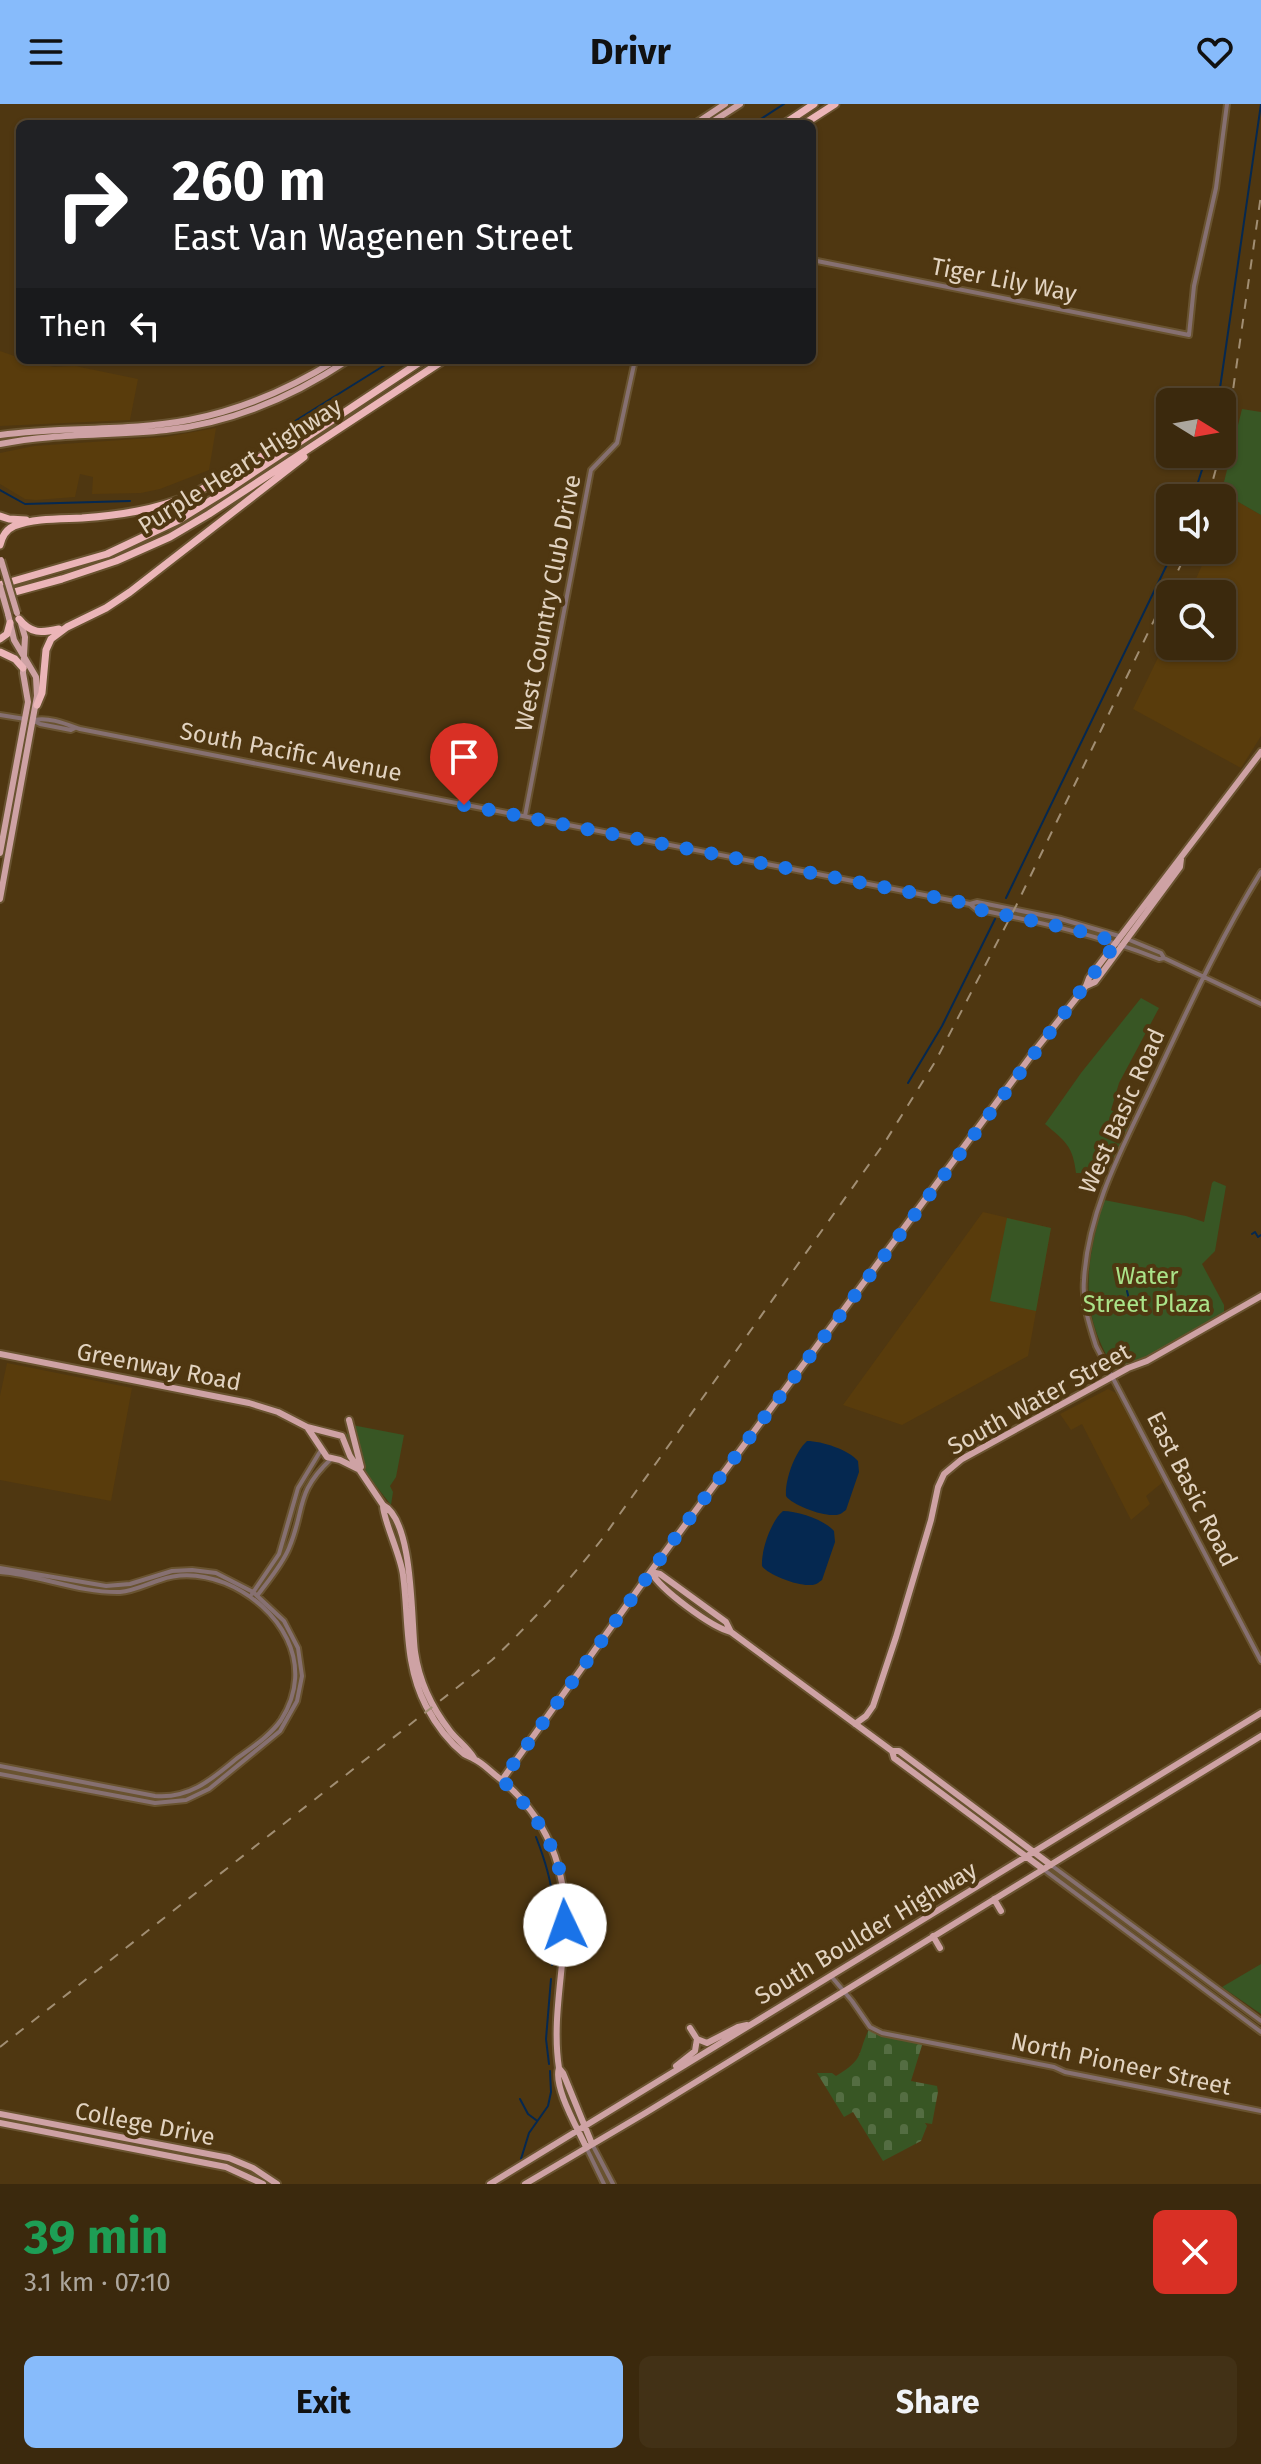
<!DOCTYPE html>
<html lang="en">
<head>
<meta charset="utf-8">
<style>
  body { margin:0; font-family:"Fira Sans",sans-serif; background:#423116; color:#f1f3f6; height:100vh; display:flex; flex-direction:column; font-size:30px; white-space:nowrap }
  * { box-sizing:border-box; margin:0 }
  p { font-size:26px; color:#aca69d }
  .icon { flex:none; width:44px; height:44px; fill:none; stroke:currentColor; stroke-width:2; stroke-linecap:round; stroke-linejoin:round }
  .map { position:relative; height:2080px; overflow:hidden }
  .details { display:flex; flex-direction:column; background:#3b290d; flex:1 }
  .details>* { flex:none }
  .guide { position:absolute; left:16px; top:16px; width:800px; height:244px; border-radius:12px; box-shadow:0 2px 6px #0004,0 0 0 2px #54452e; background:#202124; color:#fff; overflow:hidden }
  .needle { width:52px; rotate:101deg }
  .controls { position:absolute; left:1156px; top:284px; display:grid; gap:16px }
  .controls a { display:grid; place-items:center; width:80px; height:80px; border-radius:12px; background:#3b290d; box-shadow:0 2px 6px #0004,0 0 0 2px #54452e; font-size:40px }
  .pin { position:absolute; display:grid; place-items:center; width:68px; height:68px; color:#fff; margin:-82px -34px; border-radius:50% 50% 50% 0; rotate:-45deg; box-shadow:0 0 8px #0007 }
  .pin .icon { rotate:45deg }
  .me { position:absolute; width:88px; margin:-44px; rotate:357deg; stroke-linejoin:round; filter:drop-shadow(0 0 6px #0008) }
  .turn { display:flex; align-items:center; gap:28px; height:168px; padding:0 24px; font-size:36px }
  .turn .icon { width:104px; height:104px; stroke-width:2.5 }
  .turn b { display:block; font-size:56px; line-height:68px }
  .then { display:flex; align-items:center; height:76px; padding:0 24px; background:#0003; gap:16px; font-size:30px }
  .round { display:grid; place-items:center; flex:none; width:84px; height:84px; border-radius:12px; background:#423116 }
  .summary { display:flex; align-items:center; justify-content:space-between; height:136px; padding:0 24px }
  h1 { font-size:48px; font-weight:700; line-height:60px; color:#1e9e55 }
  .button { display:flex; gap:16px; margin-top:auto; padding:16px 24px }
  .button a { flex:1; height:92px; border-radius:12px; background:#87bbfb; color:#111; font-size:32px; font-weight:700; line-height:92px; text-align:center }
  .button a+a { background:#423116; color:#f1f3f6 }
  header { display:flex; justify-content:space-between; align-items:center; height:104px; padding:0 24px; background:#87bbfb; color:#111; font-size:36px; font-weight:700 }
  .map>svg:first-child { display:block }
  .built { fill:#593c0c }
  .cemetery { fill:url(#cemetery-stones) }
  .park { fill:#385624 }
  .water { fill:#052850 }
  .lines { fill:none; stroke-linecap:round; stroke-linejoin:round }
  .stream { stroke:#052850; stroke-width:2 }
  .minor-casing { stroke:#695330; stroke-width:8 }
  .major-casing { stroke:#695330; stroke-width:10 }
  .highway-casing { stroke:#695330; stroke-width:11 }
  .minor { stroke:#867071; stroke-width:4 }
  .major { stroke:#cea2a4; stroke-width:6 }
  .highway { stroke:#ebb5b8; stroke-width:7 }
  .rail { stroke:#a18e73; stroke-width:2; stroke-dasharray:10 10; stroke-linecap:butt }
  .major-bridge-casing { stroke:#695330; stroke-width:10; stroke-linecap:butt }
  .major-bridge { stroke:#cea2a4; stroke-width:6 }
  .route { stroke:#1a73e8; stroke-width:14; stroke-dasharray:0 25.2 }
  .labels { text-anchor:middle; stroke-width:8; stroke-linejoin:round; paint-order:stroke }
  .street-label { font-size:24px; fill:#e2d3c0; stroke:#4f3711 }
  .park-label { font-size:24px; fill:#aae389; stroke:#4f3711 }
</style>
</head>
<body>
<header><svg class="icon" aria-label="menu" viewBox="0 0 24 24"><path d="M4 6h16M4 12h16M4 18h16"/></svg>Drivr<svg class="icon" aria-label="heart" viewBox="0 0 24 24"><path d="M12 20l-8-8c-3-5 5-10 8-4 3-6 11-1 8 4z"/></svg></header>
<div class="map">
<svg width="1261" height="2080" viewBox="0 0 1261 2080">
  <defs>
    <pattern id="cemetery-stones" width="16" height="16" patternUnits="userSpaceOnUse" patternTransform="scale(2)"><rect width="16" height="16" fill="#385624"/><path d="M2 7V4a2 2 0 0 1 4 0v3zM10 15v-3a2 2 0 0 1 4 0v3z" fill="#546d42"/></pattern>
  </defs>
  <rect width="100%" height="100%" fill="#4f3711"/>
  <path class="built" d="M0,247L20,254V256L54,263L75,262L138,275L130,316L0,322Z
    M216,324L209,366L160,385L141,389L92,390L93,373L80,370L75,393L36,396L25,395L0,380V349L34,342L165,333Z
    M1228,392L1261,411V632L1241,664L1133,605L1170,529V542H1222V490H1189L1209,446H1222V410Z
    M983,1108L1051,1124L1028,1252L902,1321L843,1301Z
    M7,1259L132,1284L111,1397L0,1376V1292Z
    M1108,1285L1116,1289L1163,1378L1146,1392L1150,1400L1131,1416L1082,1320L1071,1326L1060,1310Z"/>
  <path class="cemetery" d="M870,1923L882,1929L923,1938L911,1977L937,1982L938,1988L932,2020L925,2019L927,2022L921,2037L883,2057L853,2008L844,2013L817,1969H832L836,1972C866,1954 856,1951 870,1923Z"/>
  <path class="park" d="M1242,305L1261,308V411L1228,392L1231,382L1224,378Z
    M1141,894L1159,904L1119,979L1111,1006L1130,1018L1106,1069H1076C1073,1042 1065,1037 1045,1020L1081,969Z
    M1214,1077L1226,1082L1215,1147L1202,1160L1224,1201V1209C1201,1226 1142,1263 1115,1265C1077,1208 1086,1158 1104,1096L1186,1112L1204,1118L1212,1079Z
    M1007,1114L1051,1124L1036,1207L990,1197Z
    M352,1321L404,1331L396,1373L390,1382L393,1388L391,1401L342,1339Z
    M1261,1860V1910L1222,1883Z"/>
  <path class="water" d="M807,1337C822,1337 849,1346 858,1357L859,1368L846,1406C842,1409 840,1411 834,1411C822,1412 792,1401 786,1392C785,1375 795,1348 807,1337Z
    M783,1407C798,1407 825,1416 834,1427L835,1438L822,1476C818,1479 816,1481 810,1481C798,1482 768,1471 762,1462C761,1446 771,1417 783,1407Z"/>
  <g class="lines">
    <path class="stream" d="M753,20L784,0
      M1218,298L1261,0
      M287,322L393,256
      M0,386L25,400L130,397
      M1193,394L1207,350
      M1006,794L1174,446
      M908,979L942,922L995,815
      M1252,1130L1255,1128L1258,1133L1261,1131
      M1127,1187L1131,1203
      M1114,1253L1122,1256
      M536,1733C556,1784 556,1807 552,1861
      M549,1960L546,1935L551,1875
      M520,1995L528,2010L536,2016
      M521,2055L529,2029L548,2002L551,1988L550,1967"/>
    <defs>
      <path id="minor" d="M812,156L1189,231L1194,182L1216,84L1227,0
        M0,611L25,615
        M34,616C50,613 66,620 80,625L970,800L976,805C1039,818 1099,831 1159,855L1164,854
        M36,618L40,620L71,626L75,624
        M525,712L591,366L617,339L635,256
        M1261,768C1220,834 1188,905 1155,975C1125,1039 1088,1104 1084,1176C1082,1199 1089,1220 1096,1242L1261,1557
        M970,800L977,798L1061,815L1119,832
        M1127,835L1161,849L1164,854L1261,900
        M0,1464L106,1482L130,1480L172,1467L192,1466L216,1469L253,1488L284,1517L298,1544L302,1572L297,1597L280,1627L209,1685L186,1696L155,1699L0,1670
        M0,1468C40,1471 79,1489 120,1488C134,1487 147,1480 160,1476C182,1468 204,1471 225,1479C280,1502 317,1560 281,1616C270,1632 251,1644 235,1656C211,1676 189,1695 155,1692L0,1662
        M252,1490L279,1450L298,1384L321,1346
        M257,1492C268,1477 282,1461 289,1444C306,1404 294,1390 331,1355
        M1051,1761L1261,1917
        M1043,1765L1261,1928
        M831,1872L852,1897L870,1923L882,1929L1054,1963L1065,1968L1261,2007
        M592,2040L613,2080
        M586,2043L604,2080"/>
      <path id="major" d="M695,20L725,0
        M709,20L740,0
        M0,331C63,322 127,328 189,316C241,306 291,284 336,256
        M0,340C55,329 111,332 166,326C231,319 294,292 348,256
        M0,749L28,598L23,569L25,533L20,516
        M0,795L37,592L36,573L14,536L8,510
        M1086,882L1095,878L1104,866L1180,763L1181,755
        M0,1250L249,1299L278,1308L307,1323L342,1332L350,1352L383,1401C414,1417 411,1517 415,1548C419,1576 432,1604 450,1627C457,1636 468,1644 474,1654
        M349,1316L361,1363
        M307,1323L327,1353L340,1356L358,1365
        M383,1401C382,1413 401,1452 403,1471C409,1515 404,1560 426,1602C435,1619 448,1637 464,1650C467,1652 471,1653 474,1655C483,1659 491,1668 499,1674C524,1694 544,1721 555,1752C580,1821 548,1894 559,1964C553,1983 578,2025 586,2043
        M651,1468L660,1470L726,1518L731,1528L892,1647H899L1051,1761
        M651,1468C661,1486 711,1523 731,1528
        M855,1620L866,1612L873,1602L896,1533L931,1416L938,1383L944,1370L962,1355L1128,1264L1147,1257L1261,1192
        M892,1647L894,1654L1043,1765
        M502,1676L654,1463L1036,945L1086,882L1089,874L1261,648
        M994,1795L1001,1807
        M933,1832L940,1844
        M690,1924L697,1935L707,1939L738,1923L747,1921
        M676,1962L695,1947L697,1935
        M559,1964L563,1969L592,2040
        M0,2010L229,2054L253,2064L277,2080
        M0,2019L226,2063L263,2080
        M490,2080L1261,1609
        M525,2080L647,2008L1261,1632"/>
      <path id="highway" d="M784,20L814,0
        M804,20L835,0
        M0,412L9,415L26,416
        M0,441C2,433 5,426 14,422C34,414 60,415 82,414C121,411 155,406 191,391L306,328
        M0,481L107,450L179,416L226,387L423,256
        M0,492L62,475L116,457L170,433L209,410L444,256
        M19,515C31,530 41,529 59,525
        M0,535L7,530L10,519
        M0,548L15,555L23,564
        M37,601L42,589L46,546L51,535L67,523L106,504L130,488L304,353"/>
    </defs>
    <use href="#minor" class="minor-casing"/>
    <use href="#major" class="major-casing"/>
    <use href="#highway" class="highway-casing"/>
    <use href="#minor" class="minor"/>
    <use href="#major" class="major"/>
    <use href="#highway" class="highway"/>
    <path class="rail" d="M1222,343L1232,293L1261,91
      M1208,394L1220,350
      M0,1943L492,1556C532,1518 568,1478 602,1435L885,1038L935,958L1016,802L1188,446"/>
    <defs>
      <path id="major-bridge" d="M1,456L17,509
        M0,482L8,510"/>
    </defs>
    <use href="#major-bridge" class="major-bridge-casing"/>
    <use href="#major-bridge" class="major-bridge"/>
  </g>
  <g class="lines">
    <path class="route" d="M464,701L970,800L976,805L1072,825L1117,838L678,1430L502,1676C545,1718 567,1759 565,1821"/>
  </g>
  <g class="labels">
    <g class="street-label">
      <text transform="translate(1004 176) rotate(11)" y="8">Tiger Lily Way</text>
      <text transform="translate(240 362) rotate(-32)" y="8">Purple Heart Highway</text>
      <text transform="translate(548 499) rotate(-79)" y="8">West Country Club Drive</text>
      <text transform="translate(291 648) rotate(11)" y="8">South Pacific Avenue</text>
      <text transform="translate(1122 1007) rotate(-66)" y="8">West Basic Road</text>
      <text transform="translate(159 1263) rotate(11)" y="8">Greenway Road</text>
      <text transform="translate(1039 1295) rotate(-29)" y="8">South Water Street</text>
      <text transform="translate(1192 1385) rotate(63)" y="8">East Basic Road</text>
      <text transform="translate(866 1829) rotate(-31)" y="8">South Boulder Highway</text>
      <text transform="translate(1121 1960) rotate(12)" y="8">North Pioneer Street</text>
      <text transform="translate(145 2020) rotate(11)" y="8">College Drive</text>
    </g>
    <g class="park-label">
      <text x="1147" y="1180">Water<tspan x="1147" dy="28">Street Plaza</tspan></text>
    </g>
  </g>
</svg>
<div class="controls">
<a><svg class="needle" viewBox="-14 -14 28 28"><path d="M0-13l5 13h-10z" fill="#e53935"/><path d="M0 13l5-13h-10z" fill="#aca69d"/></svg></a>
<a><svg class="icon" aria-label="sound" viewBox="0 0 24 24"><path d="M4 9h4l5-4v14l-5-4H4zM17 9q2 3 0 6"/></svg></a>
<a><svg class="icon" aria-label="search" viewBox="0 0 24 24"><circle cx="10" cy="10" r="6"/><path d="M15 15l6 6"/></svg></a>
</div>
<div class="pin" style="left:464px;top:701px;background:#d93025"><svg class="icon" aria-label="arrive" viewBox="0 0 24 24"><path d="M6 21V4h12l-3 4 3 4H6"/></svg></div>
<svg class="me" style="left:565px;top:1821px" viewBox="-20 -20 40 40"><circle r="19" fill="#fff"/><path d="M0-13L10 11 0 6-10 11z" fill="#1a73e8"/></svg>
<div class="guide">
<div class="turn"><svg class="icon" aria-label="right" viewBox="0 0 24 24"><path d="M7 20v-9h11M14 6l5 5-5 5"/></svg><div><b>260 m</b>East Van Wagenen Street</div></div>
<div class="then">Then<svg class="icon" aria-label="left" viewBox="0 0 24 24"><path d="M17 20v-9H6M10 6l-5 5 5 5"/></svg></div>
</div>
</div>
<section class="details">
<div class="summary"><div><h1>39 min</h1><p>3.1 km · 07:10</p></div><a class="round" style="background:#d93025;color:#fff"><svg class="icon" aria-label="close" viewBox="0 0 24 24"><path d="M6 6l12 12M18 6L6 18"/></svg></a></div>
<div class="button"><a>Exit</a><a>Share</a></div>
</section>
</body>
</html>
